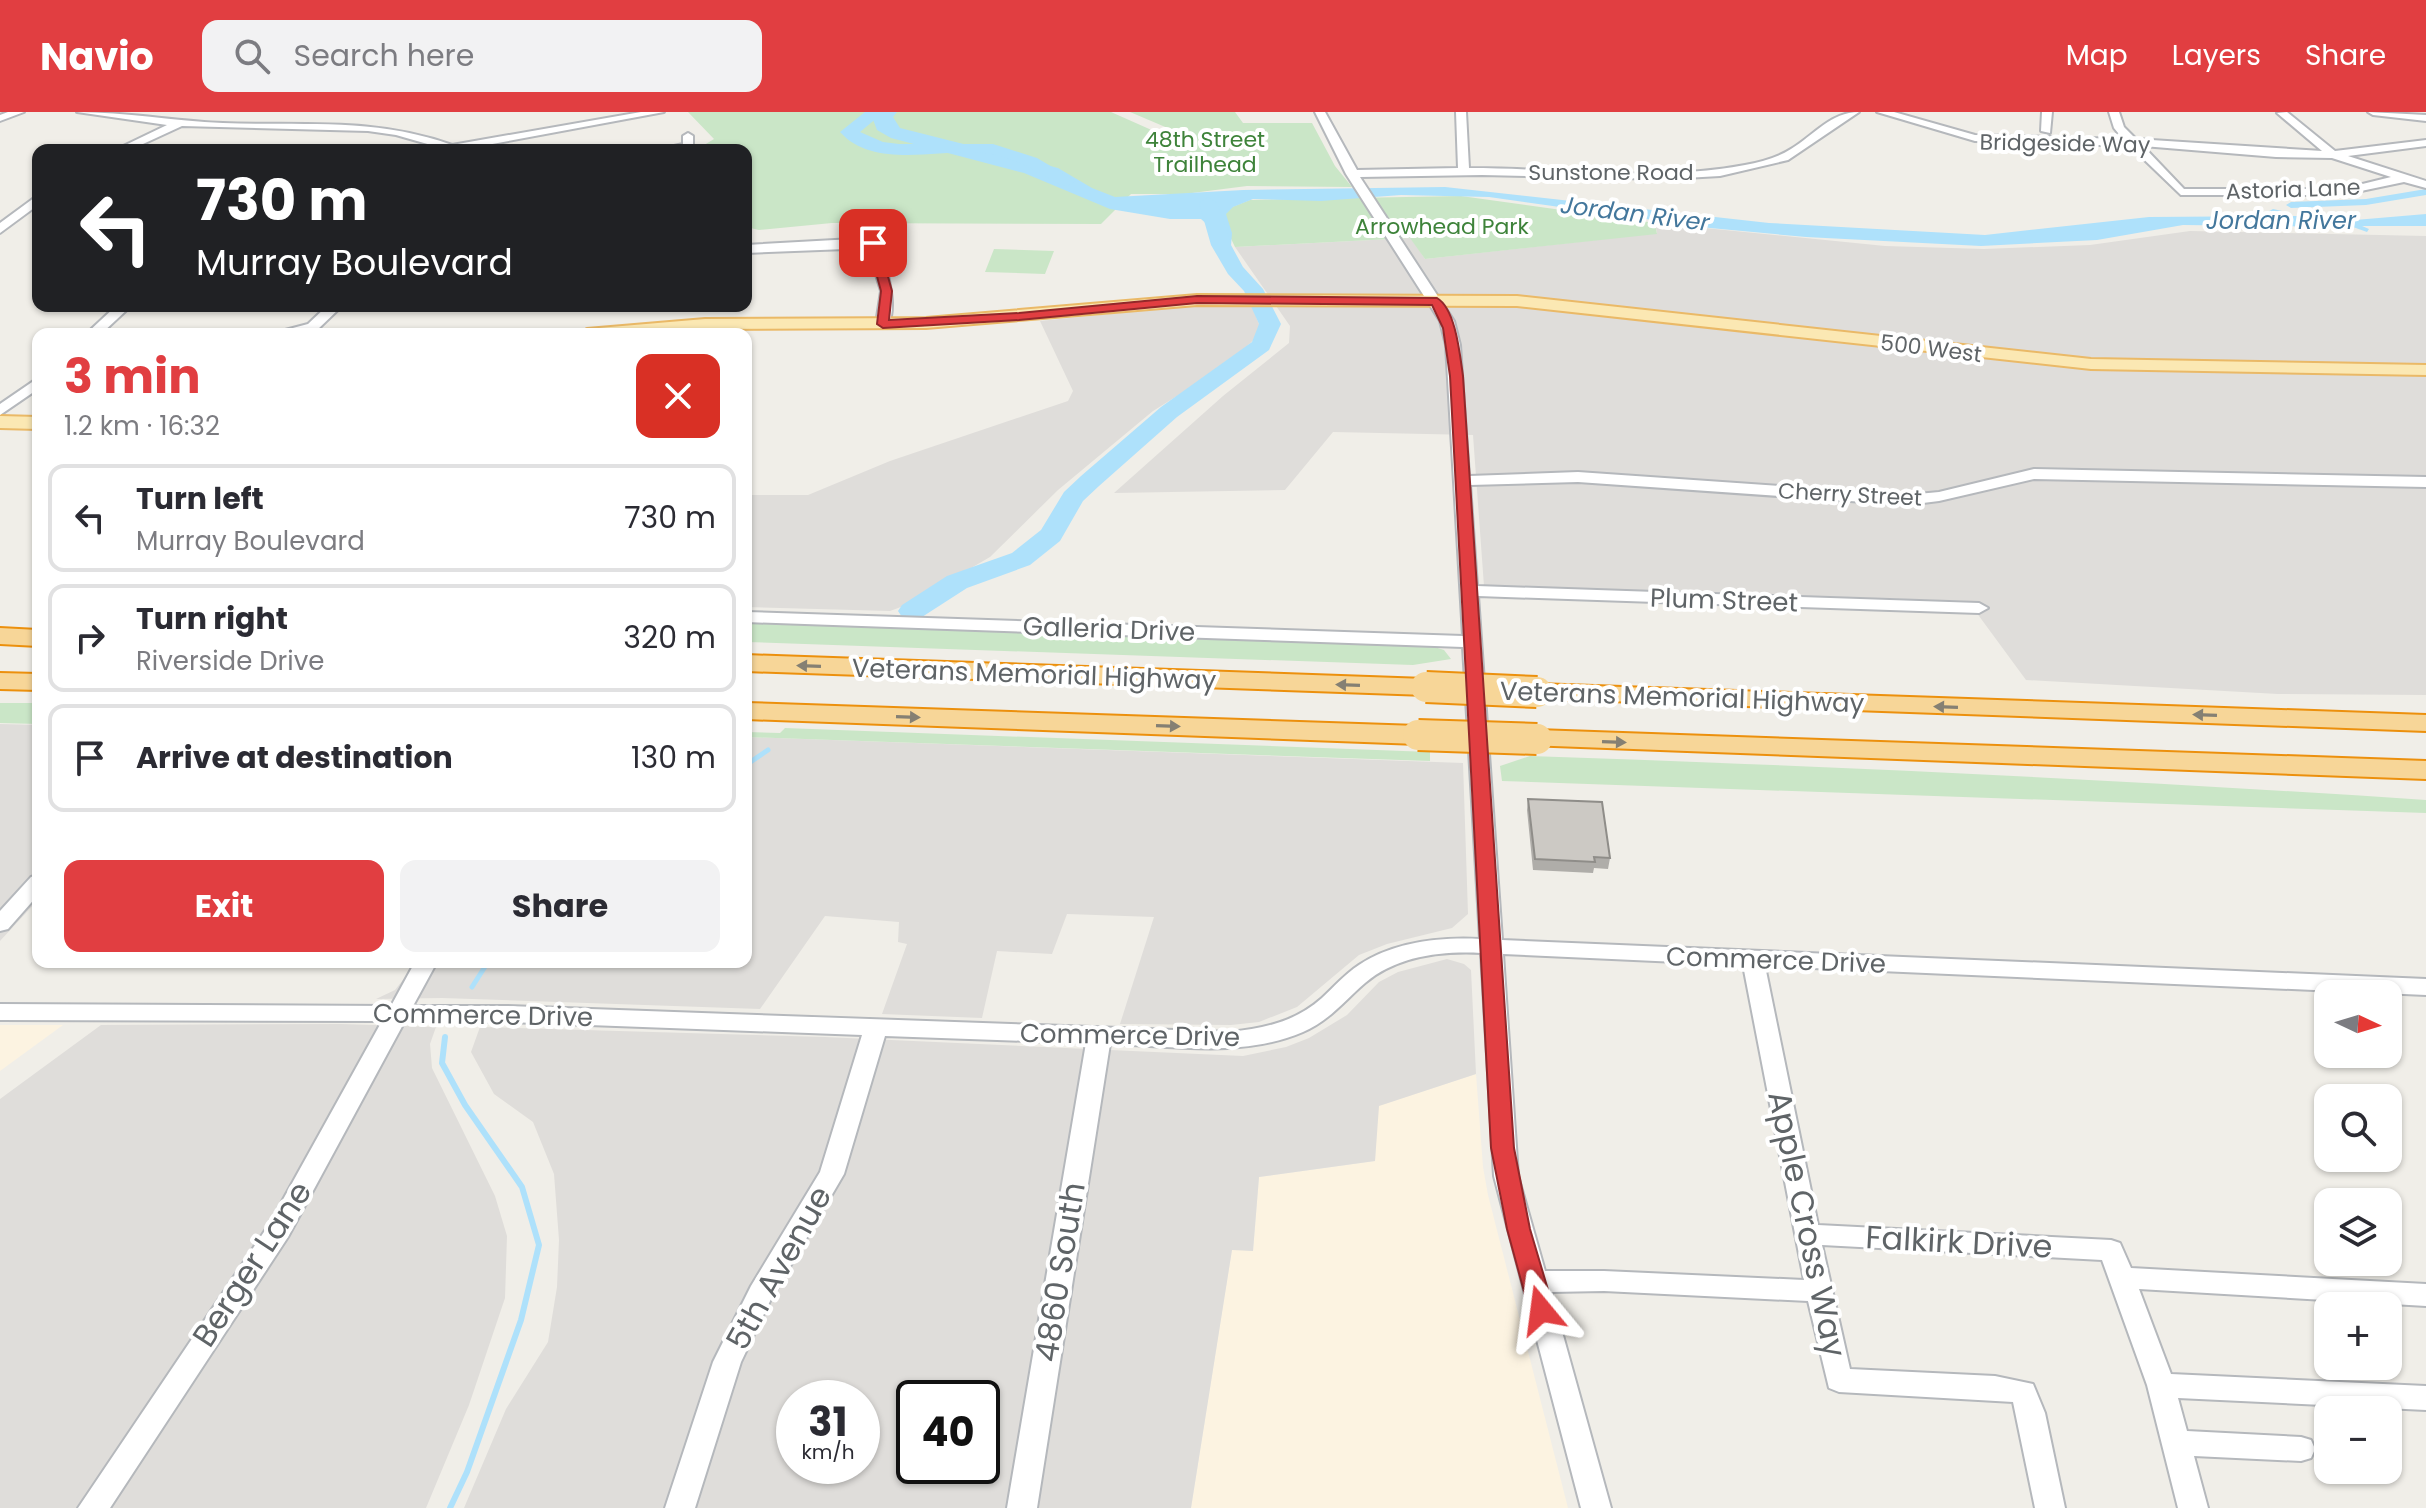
<!DOCTYPE html>
<html lang="en">
<head>
<meta charset="utf-8">
<style>
  body { margin:0; font-family:Poppins,sans-serif; background:#f2f2f3; color:#2b2b33; height:100vh; display:flex; flex-direction:column; font-size:30px; white-space:nowrap }
  * { box-sizing:border-box; margin:0 }
  p { font-size:26px; color:#7c7c81 }
  .icon { flex:none; width:44px; height:44px; fill:none; stroke:currentColor; stroke-width:2; stroke-linecap:round; stroke-linejoin:round }
  .map { position:relative; flex:1; overflow:hidden }
  .panel { position:absolute; left:32px; top:216px; width:720px; height:640px; display:flex; flex-direction:column; background:#fff; border-radius:16px; box-shadow:0 2px 6px #0004 }
  .panel>* { flex:none }
  .top-card { position:absolute; left:32px; top:32px; width:720px; height:168px; border-radius:16px; box-shadow:0 2px 6px #0004; background:#202124; color:#fff; overflow:hidden }
  .needle { width:52px; rotate:94deg }
  .tools { position:absolute; left:2314px; top:868px; display:grid; gap:16px }
  .tools a { display:grid; place-items:center; width:88px; height:88px; border-radius:16px; background:#fff; box-shadow:0 2px 6px #0004; font-size:40px }
  .speed { position:absolute; left:776px; top:1268px; display:flex; gap:16px; font-size:40px; font-weight:700; text-align:center }
  .speed>* { display:grid; place-content:center; width:104px; height:104px; border-radius:50%; background:#fff; box-shadow:0 2px 6px #0004; line-height:1 }
  .speed small { font-size:20px; font-weight:400 }
  .speed .limit { border:4px solid #111; border-radius:12px; background:#fff; color:#111 }
  .pin { position:absolute; display:grid; place-items:center; width:68px; height:68px; color:#fff; margin:-34px; border-radius:16px; box-shadow:0 4px 12px #0006 }
  .me { position:absolute; width:88px; margin:-44px; rotate:344deg; stroke-linejoin:round; filter:drop-shadow(0 0 6px #0008) }
  .turn { display:flex; align-items:center; gap:28px; height:168px; padding:0 32px; font-size:36px }
  .turn .icon { width:104px; height:104px; stroke-width:2.5 }
  .turn b { display:block; font-size:56px; line-height:68px }
  .round { display:grid; place-items:center; flex:none; width:84px; height:84px; border-radius:16px; background:#f2f2f3 }
  .overview { display:flex; align-items:center; justify-content:space-between; height:136px; padding:0 32px }
  h1 { font-size:48px; font-weight:700; line-height:60px; color:#e13e41 }
  .cta { display:flex; gap:16px; margin-top:auto; padding:16px 32px }
  .cta a { flex:1; height:92px; border-radius:16px; background:#e13e41; color:#fff; font-size:32px; font-weight:700; line-height:92px; text-align:center }
  .cta a+a { background:#f2f2f3; color:#2b2b33 }
  ul { padding:0; list-style:none }
  li { display:flex; align-items:center; gap:24px; height:108px; margin:0 16px 12px; padding:0 16px; border:4px solid #e1e1e2; border-radius:16px }
  li div { flex:1 }
  li b { display:block; font-size:30px }
  li em { font-style:normal }
  header { display:flex; align-items:center; gap:48px; box-sizing:border-box; height:112px; padding:0 40px; background:#e13e41; color:#fff }
  header strong { font-size:38px }
  nav { display:flex; gap:44px; margin-inline-start:auto; font-size:28px }
  .search { width:560px; height:72px; background:#f2f2f3; display:flex; align-items:center; gap:20px; box-sizing:border-box; padding:0 28px; border-radius:16px; color:#7c7c81; font-size:30px }
  .map>svg:first-child { display:block }
  .commercial { fill:#fcf3e1 }
  .industrial { fill:#dfddda; fill-rule:evenodd }
  .green { fill:#cae6c7 }
  .water { fill:#aee1fb }
  .lines { fill:none; stroke-linecap:round; stroke-linejoin:round }
  .stream-far1 { stroke:#aee1fb; stroke-width:5 }
  .stream { stroke:#aee1fb; stroke-width:6 }
  .canal { fill:#aee1fb; fill-rule:evenodd }
  .river { fill:#aee1fb; fill-rule:evenodd }
  .minor-casing { stroke:#b5b8bc; stroke-width:4 }
  .major-casing { stroke:#eab967; stroke-width:4 }
  .highway-casing { stroke:#ec900d; stroke-width:4 }
  .minor { fill:#fff; fill-rule:evenodd }
  .major { fill:#fbe8b3; fill-rule:evenodd }
  .highway { fill:#f7d698; fill-rule:evenodd }
  .highway-bridge-casing { stroke:#ec900d; stroke-width:34; stroke-linecap:butt }
  .highway-bridge { stroke:#f7d698; stroke-width:30 }
  .wall { fill:#afada9 }
  .building { fill:#ccc9c4; stroke:#8f8d89; stroke-width:2 }
  .oneway { fill:#858073 }
  .route { fill:#e13e41; stroke:#92282a; stroke-width:2 }
  .labels { text-anchor:middle; stroke-width:8; stroke-linejoin:round; paint-order:stroke }
  .far-park-label { font-size:22px; fill:#3e833a; stroke:#fff }
  .far-street-label { font-size:22px; fill:#5f6467; stroke:#fff }
  .far-water-label { font-size:24px; font-style:italic; fill:#43779c; stroke:#fff }
  .street-label { font-size:26px; fill:#5f6467; stroke:#fff }
  .near-street-label { font-size:32px; fill:#5f6467; stroke:#fff }
</style>
</head>
<body>
<header>
<strong>Navio</strong>
<div class="search"><svg class="icon" aria-label="search" viewBox="0 0 24 24"><circle cx="10" cy="10" r="6"/><path d="M15 15l6 6"/></svg>Search here</div>
<nav><a>Map</a><a>Layers</a><a>Share</a></nav>
</header>
<div class="map">
<svg width="2426" height="1396" viewBox="0 0 2426 1396">
  <rect width="100%" height="100%" fill="#f0eee8"/>
  <path class="commercial" d="M0,913H63L0,959Z
    M1476,962L1483,1055L1488,1083L1568,1396H1191L1232,1137L1253,1139L1259,1065L1375,1049L1378,994Z"/>
  <path class="industrial" d="M1655,111L1885,134L1984,137L2090,133L2190,119L2426,124V583L2278,582L2026,568L1968,489L1484,474L1473,323L1333,320L1285,378L1114,381L1223,284L1289,231L1290,214L1235,135L1411,126L1425,147L1657,121Z
    M1252,194L1262,220L1228,252L1153,299L1058,378L990,445L909,492L890,499L746,495V383H808L890,349L1068,289L1073,279L1040,209L1180,195Z
    M0,612L38,613V788L0,829Z
    M746,625L1463,651L1468,802L1452,816L1387,832L1359,843L1297,895L1259,910L1231,913L1120,912L1154,805L1067,802L1052,842L997,839L982,906L882,902L907,832L898,830L899,810L825,804L760,897L442,886L376,887L395,878L417,850H746Z
    M1447,847L1464,852L1471,858L1476,962L1379,994L1375,1049L1259,1065L1253,1139L1232,1138L1191,1396H464L506,1297L548,1230L557,1175L559,1128L554,1062L533,1010L494,982L471,940L480,915L825,925L1243,944L1286,935L1309,926L1347,903L1379,870L1398,860ZM794,1286H862V1354H794ZM914,1286H982V1354H914Z
    M341,912L436,915L430,932L432,956L495,1084L507,1124L505,1186L469,1293L426,1396H0V987L101,913Z"/>
  <path class="green" d="M688,0H1111L1165,24L1170,17L1130,0H1235L1243,11H1312L1335,54L1352,75L1247,74L1184,82H1131L1101,112L832,111L759,118L746,115V38H696L714,27Z
    M1461,84L1655,111L1657,122L1425,147L1410,126L1235,135L1222,108L1227,97L1250,88Z
    M994,137L1054,139L1045,162L985,160Z
    M746,511L1428,533L1444,538L1451,547L1413,553L746,530Z
    M0,591H38V612L0,611Z
    M785,616L1430,640V649L746,625V620L780,621Z
    M1530,644C1829,654 2127,668 2426,688V701L1502,669L1500,654Z"/>
  <path class="water" d="M875,0H897L893,5L900,16L1058,56L1092,76L1115,85L1243,78L1445,75L1769,111L1985,123L2149,105L2300,104L2355,108L2426,102V114H2362L2369,117L2367,120L2353,115L2183,113L2097,128L1981,134L1806,125L1710,116L1489,85L1401,83L1321,89L1253,87L1233,95L1226,102L1232,121L1231,134L1201,107H1170L1110,97L1024,61L891,26L877,18L872,5Z"/>
  <g class="lines">
    <path class="stream-far1" d="M746,653L768,638
      M472,875L488,850"/>
    <path class="stream" d="M445,925L442,951L465,993L522,1075L539,1133L521,1208L467,1360L450,1396"/>
    <path class="canal" d="M2426,77V83L2366,93L2291,96L2286,93L2291,90L2366,87Z
      M2273,97L2282,99L2260,111L2251,109Z"/>
    <path class="river" d="M865,0H884L860,20L883,30L899,32H993L1037,46L1076,69L1067,74L1061,73C1039,61 1016,46 992,42C946,34 876,60 840,20Z
      M1208,85L1217,91L1231,133L1243,155L1263,177L1281,212L1269,238L1177,305L1099,374L1083,389L1060,429L1030,453L967,476L922,505L912,507L902,505L898,499L902,493L947,464L1012,441L1041,418L1064,380L1081,364L1161,295L1252,230L1259,212L1244,179L1228,162L1211,133L1199,91Z"/>
    <defs>
      <path id="minor" d="M8,0H24L0,9V3Z
        M77,0C126,0 174,9 223,11C301,14 376,5 452,33L641,0H664L460,38H435L438,35L396,23L368,19L182,14L130,38H115L167,13Z
        M1315,0H1325L1357,58L1458,56L1456,0H1466L1469,56C1560,56 1656,70 1745,53C1761,50 1777,46 1791,37C1814,23 1831,0 1859,0L1788,48L1720,64L1667,67L1482,63L1360,65L1454,209L1460,233L1469,364L1578,360L1907,383L1939,380L2034,357L2426,365V375L2034,367L1939,389L1907,393L1578,370L1470,373L1477,474L1979,491L1988,496L1979,501L1478,484L1502,828L2426,867V883L1765,854L1818,1113L2111,1128L2120,1131L2131,1156L2426,1172V1194L2139,1177L2171,1262L2426,1274V1298L2178,1286L2187,1319L2301,1325L2311,1328L2315,1337L2311,1346L2301,1349L2194,1344L2208,1396H2178L2147,1273L2102,1148L1822,1133L1850,1257L1995,1264L2033,1272L2045,1301L2065,1396H2035L2013,1290L1839,1280L1829,1276L1808,1189L1604,1179L1551,1180L1611,1396H1581L1494,1064L1481,841C1441,839 1397,844 1365,871C1345,888 1329,909 1303,920C1243,946 1173,934 1110,932L1037,1396H1007L1086,931L885,924L844,1062L771,1187L741,1250L695,1396H665L713,1250L751,1174L820,1060L862,923L508,910L405,909L288,1125L110,1396H78L270,1111L382,909L0,908V892L391,894L415,850H437L413,894H508L1230,920C1265,916 1295,910 1322,886C1334,875 1345,862 1359,853C1394,830 1439,825 1480,827L1463,535L746,510V500L1463,524L1446,233L1440,209L1346,62ZM1503,842L1743,853L1804,1168L1604,1159H1545L1518,1064Z
        M1877,0H1894L1975,23L2123,27L2114,16L2109,0H2119L2124,15L2136,27L2322,39L2277,1L2287,0L2335,39L2426,28V34L2348,44L2426,69V76L2404,70L2342,83H2181L2130,34L1975,29ZM2143,34L2276,45L2332,46L2391,65L2342,77H2184Z
        M2042,0H2052L2050,21L2041,19Z
        M2368,0L2426,3V9L2373,3Z
        M688,21L693,24V36L656,38L683,32V24Z
        M38,83V93L0,121V111Z
        M853,127L878,129L884,133C884,162 899,186 888,215L876,212L881,179L872,150V136L746,141V133Z
        M116,194H131L101,222H86Z
        M327,194H342L317,218L270,222L308,212Z
        M38,266V277L0,303V292Z
        M38,763V783L8,817L0,819V799L31,765Z"/>
      <path id="major" d="M1197,183L1517,184L2091,247L2426,253V263L2091,257L1517,194L1197,193L926,216L705,217L649,222H578L587,217L705,207L926,206Z
        M0,304L38,305V317L0,316Z"/>
      <path id="highway" d="M0,516L38,518V534L0,532Z
        M746,543L1426,567L1436,569L1440,575L1436,581L1426,583L746,559Z
        M0,561L38,562V578L0,577Z
        M1537,572L2426,603V619L1527,586L1523,580L1527,574Z
        M746,591L1418,614L1428,617L1432,623L1428,629L1418,632L746,607Z
        M1537,618L2426,649V667L1527,633L1523,627L1527,621Z"/>
    </defs>
    <use href="#minor" class="minor-casing"/>
    <use href="#major" class="major-casing"/>
    <use href="#highway" class="highway-casing"/>
    <use href="#minor" class="minor"/>
    <use href="#major" class="major"/>
    <use href="#highway" class="highway"/>
    <defs>
      <path id="highway-bridge" d="M1426,575L1537,580
        M1418,623L1537,627"/>
    </defs>
    <use href="#highway-bridge" class="highway-bridge-casing"/>
    <use href="#highway-bridge" class="highway-bridge"/>
  </g>
  <path class="wall" d="M1528,687L1610,746L1608,757L1594,756L1593,761L1533,758L1527,698Z"/>
  <path class="building" d="M1528,687L1602,690L1610,746L1594,745L1595,750L1535,747Z"/>
  <defs><path id="oneway-solid" d="M-6-.8H1V-3.2L6.5 0L1 3.2V.8H-6Z" transform="scale(2)"/></defs>
  <g class="oneway">
    <use href="#oneway-solid" transform="translate(809 554) rotate(-178)"/>
    <use href="#oneway-solid" transform="translate(1348 573) rotate(-178)"/>
    <use href="#oneway-solid" transform="translate(1946 595) rotate(-178)"/>
    <use href="#oneway-solid" transform="translate(2205 603) rotate(-178)"/>
    <use href="#oneway-solid" transform="translate(908 605) rotate(2)"/>
    <use href="#oneway-solid" transform="translate(1168 614) rotate(2)"/>
    <use href="#oneway-solid" transform="translate(1614 630) rotate(2)"/>
  </g>
  <path class="route" d="M873,128L884,136V150L892,179L889,208L1019,201L1197,184L1437,186C1456,197 1460,244 1463,264L1514,1036L1530,1117L1554,1198L1550,1205L1541,1208L1533,1205L1529,1198L1507,1117L1491,1036L1450,264L1443,216L1432,193L1197,191L1019,208L883,216L877,212L881,179L873,150V137L867,131Z"/>
  <g class="labels">
    <g class="far-park-label">
      <text x="1205" y="35">48th Street<tspan x="1205" dy="25">Trailhead</tspan></text>
      <text x="1442" y="122">Arrowhead Park</text>
    </g>
    <g class="far-street-label">
      <text transform="translate(2065 31) rotate(1)" y="8">Bridgeside Way</text>
      <text x="1611" y="68">Sunstone Road</text>
      <text transform="translate(2293 77) rotate(-2)" y="8">Astoria Lane</text>
      <text transform="translate(1931 236) rotate(7)" y="8">500 West</text>
      <text transform="translate(1850 382) rotate(3)" y="8">Cherry Street</text>
    </g>
    <g class="far-water-label">
      <text transform="translate(1635 102) rotate(7)" y="8">Jordan River</text>
      <text x="2281" y="117">Jordan River</text>
    </g>
    <g class="street-label">
      <text transform="translate(1724 488) rotate(2)" y="9">Plum Street</text>
      <text transform="translate(1109 517) rotate(2)" y="9">Galleria Drive</text>
      <text transform="translate(1034 562) rotate(2)" y="9">Veterans Memorial Highway</text>
      <text transform="translate(1682 585) rotate(2)" y="9">Veterans Memorial Highway</text>
      <text transform="translate(1776 848) rotate(2)" y="9">Commerce Drive</text>
      <text transform="translate(483 903) rotate(1)" y="9">Commerce Drive</text>
      <text transform="translate(1130 923) rotate(1)" y="9">Commerce Drive</text>
    </g>
    <g class="near-street-label">
      <text transform="translate(1807 1112) rotate(78)" y="11">Apple Cross Way</text>
      <text transform="translate(1959 1130) rotate(3)" y="11">Falkirk Drive</text>
      <text transform="translate(252 1152) rotate(-57)" y="11">Berger Lane</text>
      <text transform="translate(779 1156) rotate(-61)" y="11">5th Avenue</text>
      <text transform="translate(1060 1160) rotate(-81)" y="11">4860 South</text>
    </g>
  </g>
</svg>
<div class="tools">
<a><svg class="needle" viewBox="-14 -14 28 28"><path d="M0-13l5 13h-10z" fill="#e53935"/><path d="M0 13l5-13h-10z" fill="#7c7c81"/></svg></a>
<a><svg class="icon" aria-label="search" viewBox="0 0 24 24"><circle cx="10" cy="10" r="6"/><path d="M15 15l6 6"/></svg></a>
<a><svg class="icon" aria-label="layers" viewBox="0 0 24 24"><path d="M12 4l9 5-9 5-9-5zM3 14l9 5 9-5"/></svg></a>
<a>+</a>
<a>−</a>
</div>
<div class="speed"><div>31<small>km/h</small></div><div class="limit">40</div></div>
<div class="pin" style="left:873px;top:131px;background:#d93025"><svg class="icon" aria-label="arrive" viewBox="0 0 24 24"><path d="M6 21V4h12l-3 4 3 4H6"/></svg></div>
<svg class="me" style="left:1541px;top:1198px" viewBox="-20 -20 40 40"><path d="M0-17L14 15 0 8-14 15z" fill="#e13e41" stroke="#fff" stroke-width="4"/></svg>
<div class="top-card">
<div class="turn"><svg class="icon" aria-label="left" viewBox="0 0 24 24"><path d="M17 20v-9H6M10 6l-5 5 5 5"/></svg><div><b>730 m</b>Murray Boulevard</div></div>
</div>
<section class="panel">
<div class="overview"><div><h1>3 min</h1><p>1.2 km · 16:32</p></div><a class="round" style="background:#d93025;color:#fff"><svg class="icon" aria-label="close" viewBox="0 0 24 24"><path d="M6 6l12 12M18 6L6 18"/></svg></a></div>
<ul>
<li><svg class="icon" aria-label="left" viewBox="0 0 24 24"><path d="M17 20v-9H6M10 6l-5 5 5 5"/></svg><div><b>Turn left</b><p>Murray Boulevard</p></div><em>730 m</em></li>
<li><svg class="icon" aria-label="right" viewBox="0 0 24 24"><path d="M7 20v-9h11M14 6l5 5-5 5"/></svg><div><b>Turn right</b><p>Riverside Drive</p></div><em>320 m</em></li>
<li><svg class="icon" aria-label="arrive" viewBox="0 0 24 24"><path d="M6 21V4h12l-3 4 3 4H6"/></svg><div><b>Arrive at destination</b></div><em>130 m</em></li>
</ul>
<div class="cta"><a>Exit</a><a>Share</a></div>
</section>
</div>
</body>
</html>
